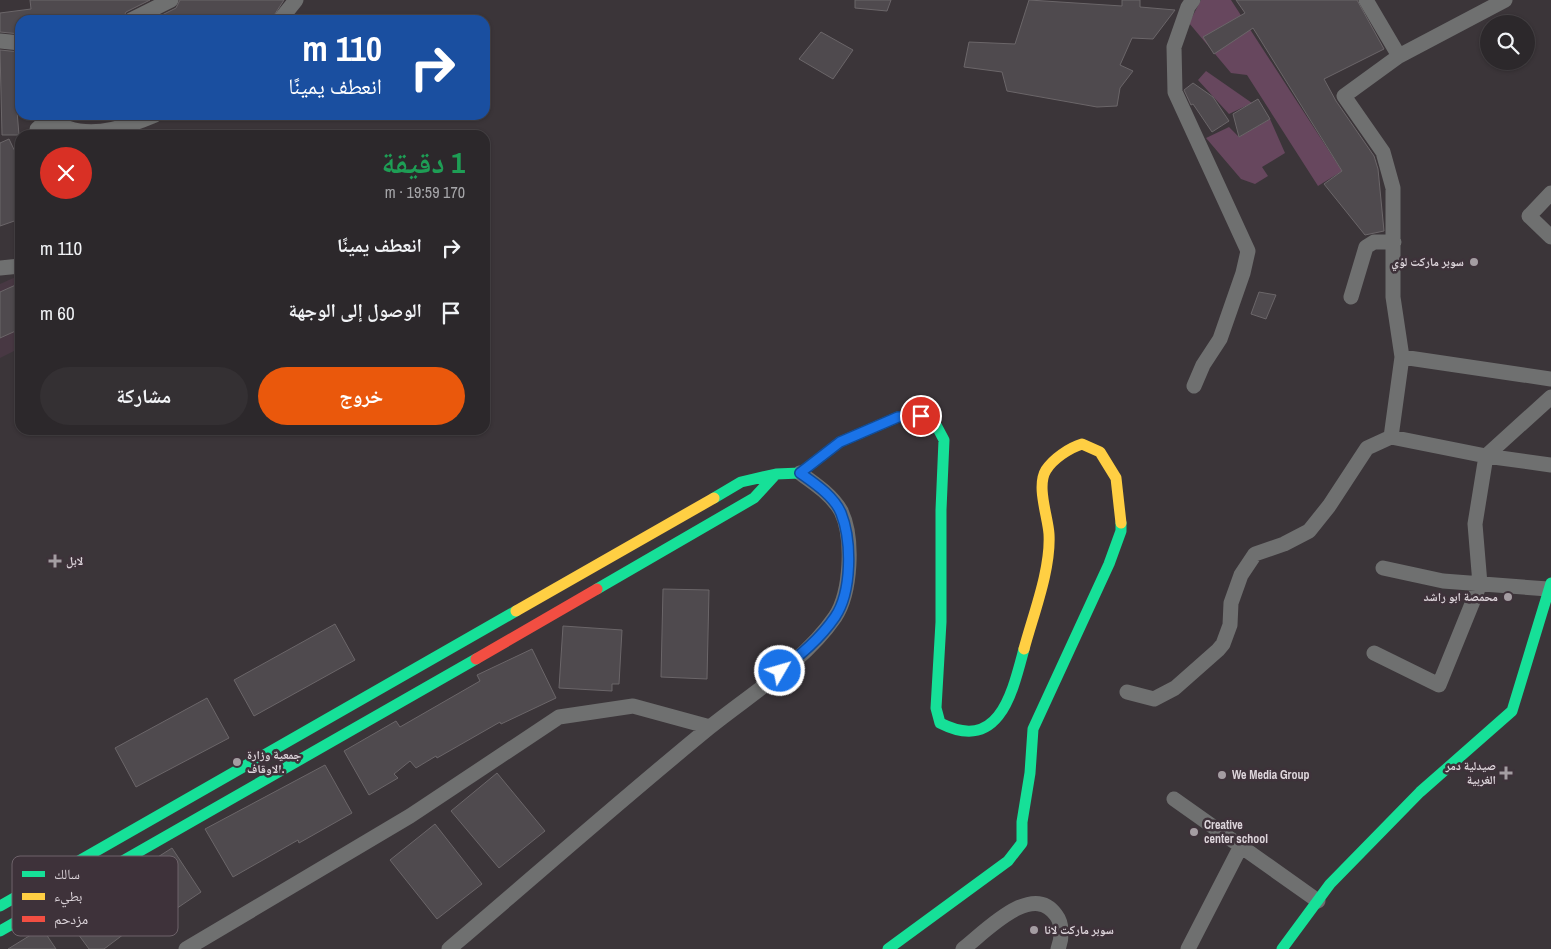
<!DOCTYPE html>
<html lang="ar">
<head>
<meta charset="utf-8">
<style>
  body { margin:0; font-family:"Archivo Narrow","Noto Naskh Arabic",sans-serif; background:#343033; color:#f1f3f6; direction:rtl; height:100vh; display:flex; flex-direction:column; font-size:19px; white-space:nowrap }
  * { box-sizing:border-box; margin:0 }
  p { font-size:16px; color:#a6a6a9 }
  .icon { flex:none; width:28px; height:28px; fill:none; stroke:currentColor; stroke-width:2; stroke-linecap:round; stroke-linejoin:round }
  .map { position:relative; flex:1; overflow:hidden; direction:ltr }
  .panel { position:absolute; left:15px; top:130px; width:475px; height:305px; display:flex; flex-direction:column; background:#2c282b; border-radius:15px; box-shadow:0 1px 4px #0004,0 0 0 1px #484447; direction:rtl }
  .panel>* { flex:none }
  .hud { position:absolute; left:15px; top:15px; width:475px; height:105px; border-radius:15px; box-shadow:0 1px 4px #0004,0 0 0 1px #484447; direction:rtl; background:#1a4fa0; color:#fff; overflow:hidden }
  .buttons { position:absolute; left:1480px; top:15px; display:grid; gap:10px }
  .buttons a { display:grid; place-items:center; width:55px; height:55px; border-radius:50%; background:#2c282b; box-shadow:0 1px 4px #0004,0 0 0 1px #484447; font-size:25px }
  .pin { position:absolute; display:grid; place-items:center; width:42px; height:42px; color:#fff; margin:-21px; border:2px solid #fff; border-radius:50%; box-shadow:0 1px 5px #0007 }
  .me { position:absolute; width:55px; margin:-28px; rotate:52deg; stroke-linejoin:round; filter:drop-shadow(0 0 4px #0008) }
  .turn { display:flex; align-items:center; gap:18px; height:105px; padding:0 25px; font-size:22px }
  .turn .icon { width:65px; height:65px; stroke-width:2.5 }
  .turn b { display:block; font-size:35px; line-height:42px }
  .round { display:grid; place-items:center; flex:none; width:52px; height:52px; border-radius:26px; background:#343033 }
  .headline { display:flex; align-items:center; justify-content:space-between; height:85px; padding:0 25px }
  h1 { font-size:30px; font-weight:800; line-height:38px; color:#1e9e55 }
  .cta { display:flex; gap:10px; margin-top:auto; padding:10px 25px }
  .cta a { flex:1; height:58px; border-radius:30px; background:#ea580c; color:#fff; font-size:20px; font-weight:800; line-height:58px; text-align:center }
  .cta a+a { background:#343033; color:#f1f3f6 }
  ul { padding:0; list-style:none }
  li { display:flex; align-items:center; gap:15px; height:65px; padding:0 25px }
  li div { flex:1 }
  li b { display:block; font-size:19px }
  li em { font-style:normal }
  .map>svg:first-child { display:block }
  .built { fill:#483843 }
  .green { fill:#67475e }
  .building { fill:#4f4a4e; stroke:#6b6669 }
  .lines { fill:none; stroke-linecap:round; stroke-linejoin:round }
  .street { stroke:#6f7070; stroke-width:15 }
  .fast { stroke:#16e098; stroke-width:11 }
  .slow { stroke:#ffcf43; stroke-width:11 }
  .jam { stroke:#f24e42; stroke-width:11 }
  .route-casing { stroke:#114b97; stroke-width:12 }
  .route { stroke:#1a73e8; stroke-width:9 }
  .poi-dot { fill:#a49da2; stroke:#3e323a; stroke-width:2 }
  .labels { text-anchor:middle; stroke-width:5; stroke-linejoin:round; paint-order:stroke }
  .poi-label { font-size:12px; font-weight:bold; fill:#ddd5db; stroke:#3e323a; text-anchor:start }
  .key { fill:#3e323a; stroke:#6e636a; stroke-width:1 }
  .key-label { font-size:14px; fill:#ddd5db }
</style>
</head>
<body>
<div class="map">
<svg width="1551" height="949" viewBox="0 0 1551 949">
  <rect width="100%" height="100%" fill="#3b3539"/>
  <path class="built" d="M20,275V348L0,358V284Z"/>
  <path class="green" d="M1201,0H1231L1342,171L1318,186L1247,75L1231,73L1189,23Z
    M1206,71L1252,103L1229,114L1198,80Z
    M1270,119L1285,153L1262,167L1268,176L1255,184L1241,179L1206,138L1229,127L1239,137Z"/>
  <path class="building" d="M30,0H150L126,12L122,20H20V34L0,32V13L31,9Z
    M180,0H284L271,20H152L176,8Z
    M855,0H891L887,11L855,8Z
    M1029,0L1122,6V0H1140V7L1175,10L1153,39L1132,38L1120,65L1133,71L1120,88L1117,106L1097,107L1007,91L1002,72L964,67L969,42L1015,44Z
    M1236,0H1357L1384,49L1324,79L1336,101L1374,156L1378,169L1384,231L1365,235L1324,184L1342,171L1253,28L1214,54L1203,37L1245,13Z
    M821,32L853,50L833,79L799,59Z
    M0,50L20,52V99H16L19,135H2Z
    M1193,83L1213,97L1229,121L1212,132L1193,104L1191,105L1184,90Z
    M1258,99L1270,119L1239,137L1233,114Z
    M9,139L20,162V219L0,226V143Z
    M20,283V329L0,338V292Z
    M1259,292L1276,295L1266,319L1251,314Z
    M663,589L709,590L707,679L661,677Z
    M335,624L355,660L254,716L234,680Z
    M563,626L622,630L619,684H612V691L559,688Z
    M532,649L556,698L501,724L500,722L437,758L436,756L416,768L410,761L394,774L398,778L369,795L344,751L396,721L400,727L480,681L477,675Z
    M207,698L229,738L136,787L115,748Z
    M325,765L352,813L299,843L298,840L233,877L205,829Z
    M497,773L545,831L499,868L451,811Z
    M435,824L482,884L437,919L390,860Z
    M172,848L201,892L158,921L128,876Z
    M111,892L136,925L104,949H89L70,923Z
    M42,928L56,949H8Z"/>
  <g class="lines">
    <path class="street" d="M1193,0L1188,7L1174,47L1175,92L1248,251L1243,273L1220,339L1203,365L1194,386
      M1366,0L1399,56
      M131,20L171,0
      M280,20L296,0
      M0,41L20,43
      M37,135V129L46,121C56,121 59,125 68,128C96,138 129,126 155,115
      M1551,193L1529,216L1551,237
      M0,268L20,266
      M1351,297L1366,247L1374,242H1394
      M1402,357L1551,379
      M1391,437L1486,456L1551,465
      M1383,568L1443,581L1548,589L1551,592
      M1374,653L1439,685L1480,584L1475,524L1486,456L1551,397
      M1127,692L1154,699L1175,688L1218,650L1223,644L1230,625L1231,603L1241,575L1255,554L1284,544L1309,531L1329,506L1367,448L1391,437L1402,357L1393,297V188L1383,152L1344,96L1399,56L1505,0
      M1174,799L1318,901
      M186,949L410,816L559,717L633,706L710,727
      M449,949C536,875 622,799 710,727C751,694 805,661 835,617C851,593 854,538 841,511C832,495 814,483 800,473
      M963,949C985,932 1032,881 1056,915C1063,924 1062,939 1058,949
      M1188,949L1241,846"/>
    <path class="fast" d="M714,498L741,482L776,474L800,473L840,442L898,417L921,416L935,423L944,440L941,510V622L936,708L940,723C999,753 1012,694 1024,649
      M597,589L754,498L776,474
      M0,906L516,611
      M0,931L476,659
      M888,949L1008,861L1022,843V822L1030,773L1033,729L1109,564L1121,531V523
      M1282,949L1330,884L1420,792L1512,711L1551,583"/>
    <path class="slow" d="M516,611L714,498
      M1024,649C1033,615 1051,570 1049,534C1048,517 1036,486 1046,470C1053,459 1069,448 1082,444L1100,452L1116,478L1121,523"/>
    <path class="jam" d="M476,659L597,589"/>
  </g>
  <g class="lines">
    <defs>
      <path id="route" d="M780,671C800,655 820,639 835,617C852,592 852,541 841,513C834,496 814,483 800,473L840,442L898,417L921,416"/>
    </defs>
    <use href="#route" class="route-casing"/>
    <use href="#route" class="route"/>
  </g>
  <g class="poi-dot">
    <circle cx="1474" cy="262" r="5"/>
    <path d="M52.5 553.5h5v5h5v5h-5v5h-5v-5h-5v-5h5z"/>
    <circle cx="1508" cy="597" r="5"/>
    <circle cx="237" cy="762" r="5"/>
    <path d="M1503.5 765.5h5v5h5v5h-5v5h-5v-5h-5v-5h5z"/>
    <circle cx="1222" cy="775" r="5"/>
    <circle cx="1194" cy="832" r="5"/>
    <circle cx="1034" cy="930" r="5"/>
  </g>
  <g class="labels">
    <g class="poi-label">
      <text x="1464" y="266" text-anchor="end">سوبر ماركت لؤي</text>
      <text x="66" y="565">لابل</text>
      <text x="1498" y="601" text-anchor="end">محمصة ابو راشد</text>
      <text x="247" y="759">جمعية وزارة<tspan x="247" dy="14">الاوقاف.</tspan></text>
      <text x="1496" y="770" text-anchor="end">صيدلية دمر<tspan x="1496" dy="14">الغربية</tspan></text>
      <text x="1232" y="779">We Media Group</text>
      <text x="1204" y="829">Creative<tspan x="1204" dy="14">center school</tspan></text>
      <text x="1044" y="934">سوبر ماركت لانا</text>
    </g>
  </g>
  <rect x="12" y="856" width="166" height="80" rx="8" class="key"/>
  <rect x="22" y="871" width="23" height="6" fill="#16e098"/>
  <rect x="22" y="893" width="23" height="7" fill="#ffcf43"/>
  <rect x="22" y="916" width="23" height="6" fill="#f24e42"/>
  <g class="key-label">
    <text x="54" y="879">سالك</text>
    <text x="54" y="901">بطيء</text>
    <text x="54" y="924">مزدحم</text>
  </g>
</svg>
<div class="buttons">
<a><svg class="icon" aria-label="search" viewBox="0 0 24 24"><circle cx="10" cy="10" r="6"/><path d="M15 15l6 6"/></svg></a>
</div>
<div class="pin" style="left:921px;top:416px;background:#d93025"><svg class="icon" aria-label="arrive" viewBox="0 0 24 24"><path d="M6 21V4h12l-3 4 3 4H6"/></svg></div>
<svg class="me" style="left:780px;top:671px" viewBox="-20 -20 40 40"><circle r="17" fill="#1a73e8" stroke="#fff" stroke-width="3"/><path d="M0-11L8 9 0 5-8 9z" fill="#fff"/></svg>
<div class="hud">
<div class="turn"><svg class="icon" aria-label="right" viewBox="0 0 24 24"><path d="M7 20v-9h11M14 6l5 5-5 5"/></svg><div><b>110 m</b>انعطف يمينًا</div></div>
</div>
<section class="panel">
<div class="headline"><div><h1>1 دقيقة</h1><p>170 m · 19:59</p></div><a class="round" style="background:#d93025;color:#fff"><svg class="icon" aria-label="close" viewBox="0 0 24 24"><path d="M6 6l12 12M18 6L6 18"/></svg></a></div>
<ul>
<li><svg class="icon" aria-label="right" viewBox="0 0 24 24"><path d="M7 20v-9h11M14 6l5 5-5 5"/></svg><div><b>انعطف يمينًا</b></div><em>110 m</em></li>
<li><svg class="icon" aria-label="arrive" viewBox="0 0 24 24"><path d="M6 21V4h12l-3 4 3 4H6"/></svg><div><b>الوصول إلى الوجهة</b></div><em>60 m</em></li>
</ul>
<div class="cta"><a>خروج</a><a>مشاركة</a></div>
</section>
</div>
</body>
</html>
